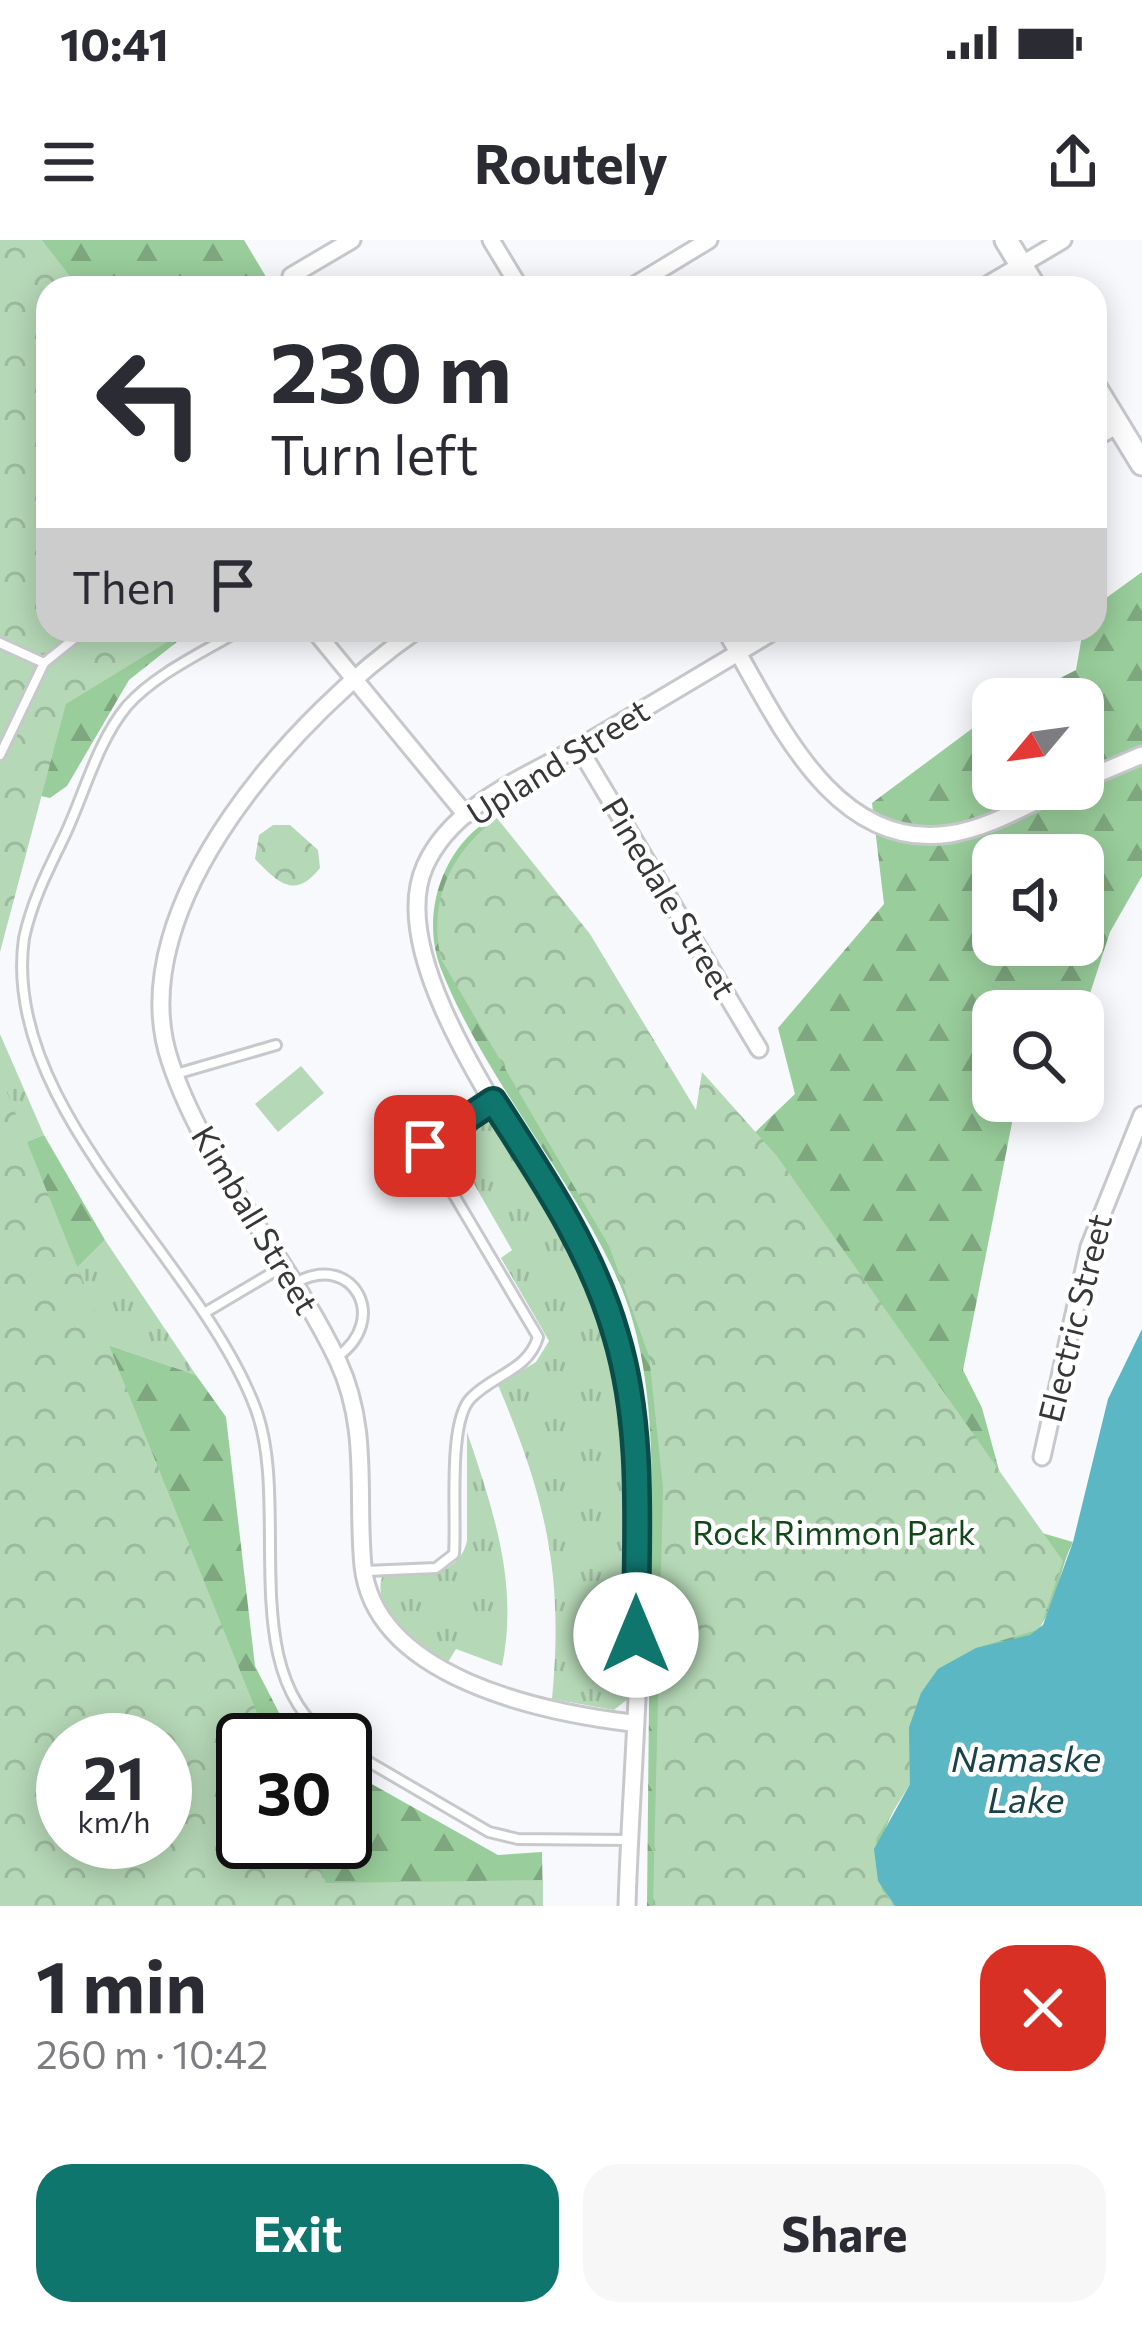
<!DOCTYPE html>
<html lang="en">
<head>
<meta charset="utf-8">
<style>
  body { margin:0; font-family:Commissioner,sans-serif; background:#f7f7f7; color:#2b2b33; height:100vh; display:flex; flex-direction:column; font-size:45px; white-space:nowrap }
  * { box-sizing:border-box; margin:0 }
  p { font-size:39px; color:#7c7c81 }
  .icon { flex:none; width:66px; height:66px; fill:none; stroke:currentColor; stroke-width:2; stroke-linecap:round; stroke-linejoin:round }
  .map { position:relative; height:1666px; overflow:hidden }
  .drawer { display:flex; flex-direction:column; background:#fff; flex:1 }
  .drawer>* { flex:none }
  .guide { position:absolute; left:36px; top:36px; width:1071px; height:366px; border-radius:36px; box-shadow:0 6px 30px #0003; background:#fff; color:#2b2b33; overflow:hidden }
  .needle { width:78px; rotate:241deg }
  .tools { position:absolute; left:972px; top:438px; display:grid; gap:24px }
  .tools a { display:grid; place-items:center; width:132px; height:132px; border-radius:24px; background:#fff; box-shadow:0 6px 30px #0003; font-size:60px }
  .speed { position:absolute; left:36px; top:1473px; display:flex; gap:24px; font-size:60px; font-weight:700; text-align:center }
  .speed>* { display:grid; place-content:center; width:156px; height:156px; border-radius:50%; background:#fff; box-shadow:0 6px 30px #0003; line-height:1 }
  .speed small { font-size:30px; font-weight:400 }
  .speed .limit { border:6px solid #111; border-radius:18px; background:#fff; color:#111 }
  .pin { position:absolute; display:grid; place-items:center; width:102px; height:102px; color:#fff; margin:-51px; border-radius:24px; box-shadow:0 6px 18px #0006 }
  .me { position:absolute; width:132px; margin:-66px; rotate:0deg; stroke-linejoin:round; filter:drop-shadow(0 0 9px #0008) }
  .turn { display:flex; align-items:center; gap:42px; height:252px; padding:0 36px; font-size:54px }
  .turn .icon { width:156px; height:156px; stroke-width:2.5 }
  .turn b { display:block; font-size:84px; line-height:102px }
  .then { display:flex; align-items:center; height:114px; padding:0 36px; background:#0003; gap:24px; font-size:45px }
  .round { display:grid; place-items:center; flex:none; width:126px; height:126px; border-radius:36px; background:#f7f7f7 }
  .summary { display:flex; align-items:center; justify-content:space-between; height:204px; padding:0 36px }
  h1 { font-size:72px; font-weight:700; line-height:90px }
  .primary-button { display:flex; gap:24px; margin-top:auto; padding:24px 36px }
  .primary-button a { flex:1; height:138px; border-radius:36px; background:#0f766e; color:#fff; font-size:48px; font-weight:700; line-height:138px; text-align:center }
  .primary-button a+a { background:#f7f7f7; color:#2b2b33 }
  .status { display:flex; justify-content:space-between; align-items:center; height:84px; padding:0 60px; background:#fff; direction:ltr }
  .status svg { height:33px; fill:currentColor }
  header { display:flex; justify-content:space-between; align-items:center; height:156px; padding:0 36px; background:#fff; font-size:54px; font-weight:700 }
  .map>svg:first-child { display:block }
  .grass { fill:url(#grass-tufts) }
  .forest { fill:url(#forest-firs); fill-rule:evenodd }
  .park { fill:url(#park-crowns); fill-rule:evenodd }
  .garden { fill:#b5d8b6 }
  .water { fill:#5bb7c3 }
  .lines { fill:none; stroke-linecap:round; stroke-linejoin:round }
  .lane-casing { stroke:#c6c8cb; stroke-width:14 }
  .street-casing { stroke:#c6c8cb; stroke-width:21 }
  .secondary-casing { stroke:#c6c8cb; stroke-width:27 }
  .lane { stroke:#fff; stroke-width:8 }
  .street { stroke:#fff; stroke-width:15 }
  .secondary { stroke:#fff; stroke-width:21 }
  .route-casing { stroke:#0a4d48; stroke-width:30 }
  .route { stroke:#0f766e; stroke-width:21 }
  .labels { text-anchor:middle; stroke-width:9; stroke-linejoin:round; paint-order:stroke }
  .street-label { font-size:33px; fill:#363738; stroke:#fff }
  .park-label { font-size:33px; fill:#104819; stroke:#fff }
  .water-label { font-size:36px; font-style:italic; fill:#194349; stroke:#fff }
</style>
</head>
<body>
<div class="status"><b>10:41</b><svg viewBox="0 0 49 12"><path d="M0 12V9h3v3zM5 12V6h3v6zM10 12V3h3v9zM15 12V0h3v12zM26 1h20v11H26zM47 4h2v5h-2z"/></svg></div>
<header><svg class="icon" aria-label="menu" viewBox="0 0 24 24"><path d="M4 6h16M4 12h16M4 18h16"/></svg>Routely<svg class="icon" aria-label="share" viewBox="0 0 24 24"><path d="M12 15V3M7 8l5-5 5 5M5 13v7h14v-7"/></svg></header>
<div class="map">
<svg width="1142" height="1666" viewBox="0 0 1142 1666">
  <defs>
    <pattern id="grass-tufts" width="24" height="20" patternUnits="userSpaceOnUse" patternTransform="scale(3)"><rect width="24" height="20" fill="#b5d8b6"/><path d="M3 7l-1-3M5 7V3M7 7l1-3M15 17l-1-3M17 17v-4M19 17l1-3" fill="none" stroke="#9cba9d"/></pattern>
    <pattern id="forest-firs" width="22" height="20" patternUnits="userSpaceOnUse" patternTransform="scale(3)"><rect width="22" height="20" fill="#99cd9b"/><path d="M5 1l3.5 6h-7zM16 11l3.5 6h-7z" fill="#7ea77f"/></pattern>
    <pattern id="park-crowns" width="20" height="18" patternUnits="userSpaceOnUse" patternTransform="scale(3)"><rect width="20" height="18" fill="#b5d8b6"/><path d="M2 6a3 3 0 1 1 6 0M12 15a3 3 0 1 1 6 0" fill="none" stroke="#9cba9d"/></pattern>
  </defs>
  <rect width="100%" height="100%" fill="#f8f9fd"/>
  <path class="grass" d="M0,794L44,895L0,912Z
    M487,877L494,878C535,942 578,1005 604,1077C645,1189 633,1341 629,1458L614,1470L552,1459C564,1335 546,1259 498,1145L536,1122L549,1101L501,1018L512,1010L470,937L455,942L441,914L448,901Z
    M105,1000L196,1135L73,1093L51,1053Z
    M467,1192C493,1269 519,1344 502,1426L456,1409L448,1422C420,1406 371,1373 382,1337C415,1334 457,1341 467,1301Z"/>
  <path class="forest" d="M0,0H244L268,40L256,48H48Z
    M1142,332V636L1110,692L1083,775L993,771V861H1024L1013,878L963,1130L982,1168L1014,1285L1073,1302C1061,1325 1059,1351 1048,1373C1011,1447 825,1577 895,1666H647C648,1565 649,1465 650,1364C651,1255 662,1132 614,1031C565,928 483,835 441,729C421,678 440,614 484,583L705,884L748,899L795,854L778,788L884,664L872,563L993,473V549H1083V459H1019L1076,430L1083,390H1095V366ZM993,615H1083V705H993Z
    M80,390H192L129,440L67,546L50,558L32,554Z
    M44,895L105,1000L51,1053L73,1093L196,1135L226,1177L255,1426L293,1500H243V1602H345V1529L498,1615L542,1612L543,1666H0V912ZM63,1500H165V1602H63Z"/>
  <path class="park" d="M0,0H42L79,48H48V390H187L66,464L0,712Z
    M497,578L590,694L696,870L702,832L777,916L1063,1321L1040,1389L976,1408L938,1429L921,1453L909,1488L910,1544L876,1599L882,1650L895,1666H653L663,1248L649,1116L609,1006L441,719C428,661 450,613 497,578Z
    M273,585H290L318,610L320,628C295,660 278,643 255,619L259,595Z
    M0,835L268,1500H243V1602H309L326,1643L543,1640V1666H0ZM63,1500H165V1602H63Z"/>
  <path class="garden" d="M301,826L324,853L278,892L255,864Z"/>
  <path class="water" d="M1142,1089V1666H895L878,1641L874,1609L910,1544L909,1488L921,1453L938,1429L976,1408L1030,1395L1043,1385L1073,1302L1108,1159Z"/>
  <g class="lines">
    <defs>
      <path id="lane" d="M240,390C204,412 155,434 127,466C97,502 84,555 64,597C48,630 32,661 24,698C0,868 199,1019 255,1167C293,1265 233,1434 332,1500
        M0,403L44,423
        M0,515L44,423L85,390
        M176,834L276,805
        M297,1042C354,1012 390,1080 337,1117
        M206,1072L282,1027
        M366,1331L436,1328L454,1314C457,1278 447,1182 471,1158C494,1134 528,1131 538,1097L425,906L493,861
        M345,1508L489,1592L518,1599L629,1600"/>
      <path id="street" d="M491,0L520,48
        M291,36L352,0
        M630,48L709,0
        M982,48L1063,0
        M1095,198L1118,185
        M314,390L466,575
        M417,390C301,470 118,666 170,821C206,930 289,1018 338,1121C370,1190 356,1254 363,1326C375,1437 540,1472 632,1483
        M725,390C775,474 831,612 950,594C989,588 1027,565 1062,549
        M579,508L759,809
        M1083,540L1142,515
        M1042,1217L1089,1007L1142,875
        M627,1666C632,1478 669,1198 591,1027C547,931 378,731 425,626C454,560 539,532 596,497C656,462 716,426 776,390"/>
      <path id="secondary" d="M1006,0L1035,48
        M1095,147L1142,224"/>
    </defs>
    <use href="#lane" class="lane-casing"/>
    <use href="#street" class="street-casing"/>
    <use href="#secondary" class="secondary-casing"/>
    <use href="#lane" class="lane"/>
    <use href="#street" class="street"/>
    <use href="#secondary" class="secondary"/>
  </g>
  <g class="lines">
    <defs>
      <path id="route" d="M425,906L493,861C540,934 592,1010 616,1095C645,1191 636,1296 636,1395"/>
    </defs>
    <use href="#route" class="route-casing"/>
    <use href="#route" class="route"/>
  </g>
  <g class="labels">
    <g class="street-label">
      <text transform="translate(558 522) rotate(-32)" y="12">Upland Street</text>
      <text transform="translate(669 658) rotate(59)" y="12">Pinedale Street</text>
      <text transform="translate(255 980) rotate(59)" y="12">Kimball Street</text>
      <text transform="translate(1075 1078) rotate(-76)" y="12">Electric Street</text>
    </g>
    <g class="park-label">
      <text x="834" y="1305">Rock Rimmon Park</text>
    </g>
    <g class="water-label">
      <text x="1026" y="1532">Namaske<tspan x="1026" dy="41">Lake</tspan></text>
    </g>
  </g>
</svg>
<div class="tools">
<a><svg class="needle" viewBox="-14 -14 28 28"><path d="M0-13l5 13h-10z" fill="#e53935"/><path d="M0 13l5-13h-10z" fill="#7c7c81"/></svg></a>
<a><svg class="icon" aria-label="sound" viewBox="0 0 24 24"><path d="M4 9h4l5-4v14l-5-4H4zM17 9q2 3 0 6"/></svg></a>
<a><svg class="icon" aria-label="search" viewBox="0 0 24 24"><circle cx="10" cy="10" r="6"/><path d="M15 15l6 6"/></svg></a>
</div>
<div class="speed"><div>21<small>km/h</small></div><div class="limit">30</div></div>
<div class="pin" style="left:425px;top:906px;background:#d93025"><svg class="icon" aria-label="arrive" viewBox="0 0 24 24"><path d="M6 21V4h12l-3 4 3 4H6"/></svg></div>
<svg class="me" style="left:636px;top:1395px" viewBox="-20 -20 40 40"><circle r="19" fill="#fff"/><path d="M0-13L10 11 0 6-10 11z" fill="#0f766e"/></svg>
<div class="guide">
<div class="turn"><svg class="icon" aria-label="left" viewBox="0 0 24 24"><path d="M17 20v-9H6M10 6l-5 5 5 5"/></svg><div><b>230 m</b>Turn left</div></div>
<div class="then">Then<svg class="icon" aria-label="arrive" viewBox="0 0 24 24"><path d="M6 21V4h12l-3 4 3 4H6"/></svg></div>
</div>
</div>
<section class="drawer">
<div class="summary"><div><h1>1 min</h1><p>260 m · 10:42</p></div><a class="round" style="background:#d93025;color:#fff"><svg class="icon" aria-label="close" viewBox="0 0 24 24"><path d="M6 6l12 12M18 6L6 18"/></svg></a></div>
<div class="primary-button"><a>Exit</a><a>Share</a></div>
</section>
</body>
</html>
